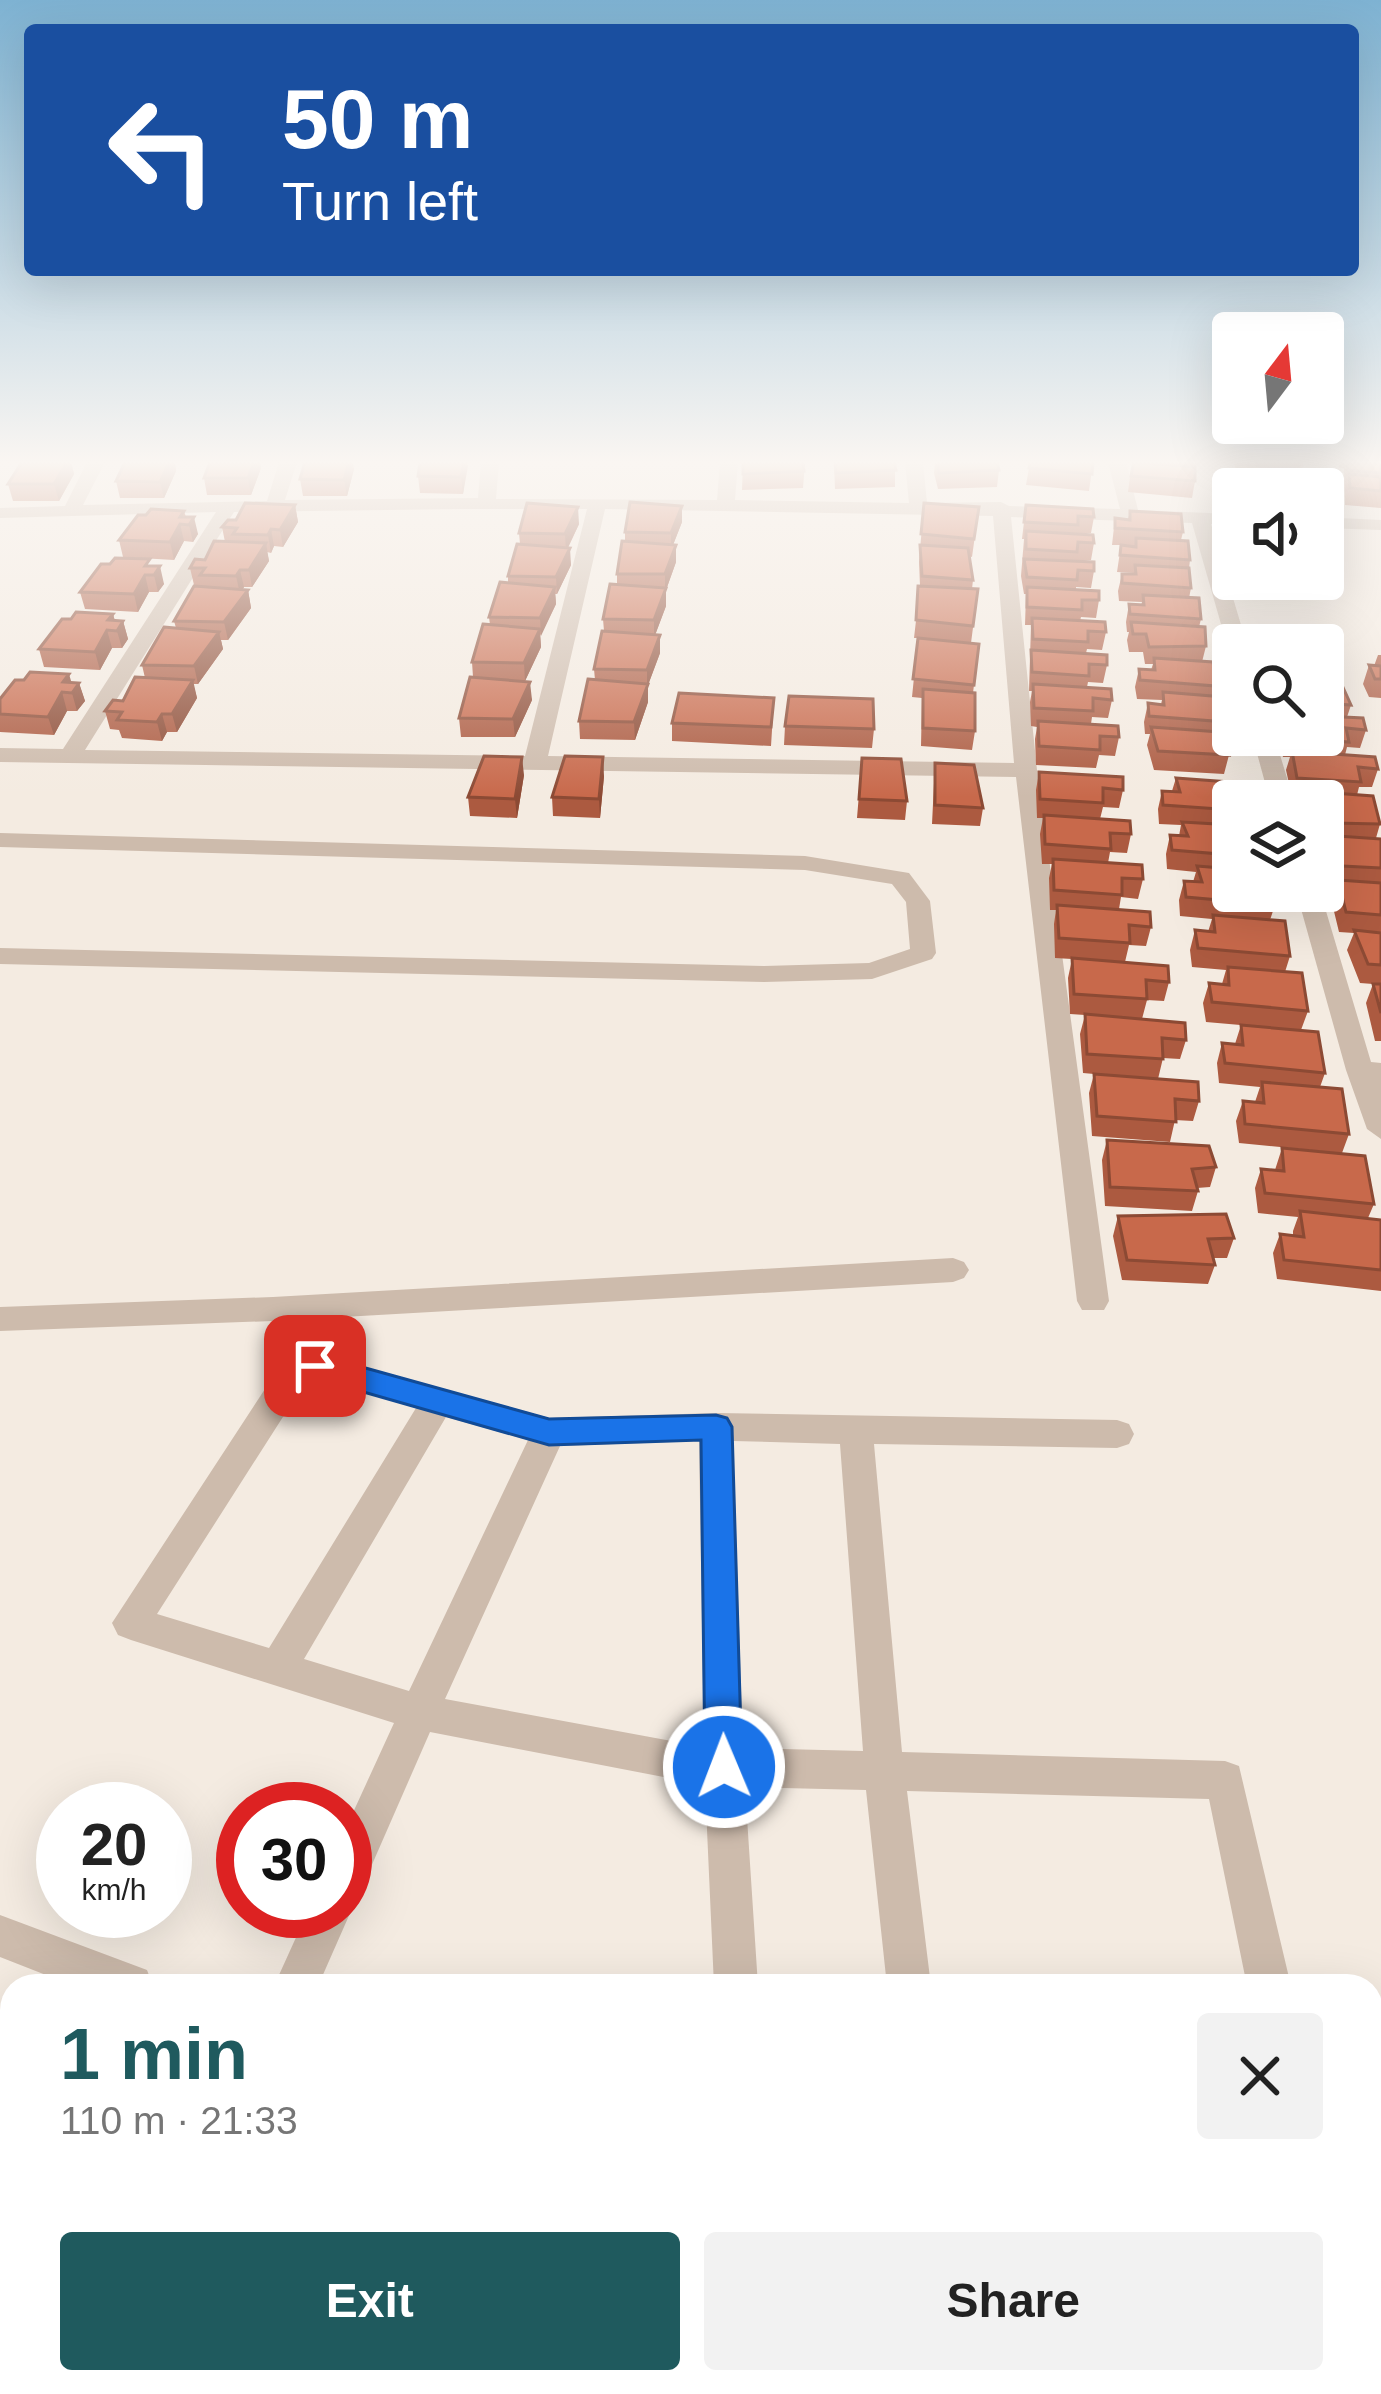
<!DOCTYPE html>
<html lang="en">
<head>
<meta charset="utf-8">
<style>
  body { margin:0; font-family:Helvetica,sans-serif; background:#f2f2f2; color:#222; height:100vh; display:flex; flex-direction:column; font-size:45px; white-space:nowrap }
  * { box-sizing:border-box; margin:0 }
  p { font-size:39px; color:#767676 }
  .icon { flex:none; width:66px; height:66px; fill:none; stroke:currentColor; stroke-width:2; stroke-linecap:round; stroke-linejoin:round }
  .map { position:relative; flex:1; overflow:hidden }
  .sheet { position:absolute; left:0px; top:1974px; width:1383px; height:420px; display:flex; flex-direction:column; background:#fff; border-radius:36px 36px 0 0; box-shadow:0 12px 48px #0002 }
  .sheet>* { flex:none }
  .banner { position:absolute; left:24px; top:24px; width:1335px; height:252px; border-radius:12px; box-shadow:0 12px 48px #0002; background:#1a4fa0; color:#fff; overflow:hidden }
  .needle { width:78px; rotate:16deg }
  .tools { position:absolute; left:1212px; top:312px; display:grid; gap:24px }
  .tools a { display:grid; place-items:center; width:132px; height:132px; border-radius:12px; background:#fff; box-shadow:0 12px 48px #0002; font-size:60px }
  .speed { position:absolute; left:36px; top:1782px; display:flex; gap:24px; font-size:60px; font-weight:700; text-align:center }
  .speed>* { display:grid; place-content:center; width:156px; height:156px; border-radius:50%; background:#fff; box-shadow:0 12px 48px #0002; line-height:1 }
  .speed small { font-size:30px; font-weight:400 }
  .speed .limit { border:18px solid #d22; background:#fff; color:#111 }
  .pin { position:absolute; display:grid; place-items:center; width:102px; height:102px; color:#fff; margin:-51px; border-radius:24px; box-shadow:0 6px 18px #0006 }
  .me { position:absolute; width:132px; margin:-66px; rotate:359deg; stroke-linejoin:round; filter:drop-shadow(0 0 9px #0008) }
  .turn { display:flex; align-items:center; gap:42px; height:252px; padding:0 60px; font-size:54px }
  .turn .icon { width:156px; height:156px; stroke-width:2.5 }
  .turn b { display:block; font-size:84px; line-height:102px }
  .round { display:grid; place-items:center; flex:none; width:126px; height:126px; border-radius:12px; background:#f2f2f2 }
  .summary { display:flex; align-items:center; justify-content:space-between; height:204px; padding:0 60px }
  h1 { font-size:72px; font-weight:600; line-height:90px; color:#1f5a5e }
  .cta { display:flex; gap:24px; margin-top:auto; padding:24px 60px }
  .cta a { flex:1; height:138px; border-radius:12px; background:#1f5a5e; color:#fff; font-size:48px; font-weight:600; line-height:138px; text-align:center }
  .cta a+a { background:#f2f2f2; color:#222 }
  .map>svg:first-child { display:block }
  .lines { fill:none; stroke-linecap:round; stroke-linejoin:round }
  .minor { fill:#cdbbac; fill-rule:evenodd }
  .wall { fill:#ac5a40 }
  .shaded-wall { fill:#8c4a34 }
  .building { fill:#c8694b; stroke:#8c4a34; stroke-width:3 }
  .route { fill:#1a73e8; stroke:#114b97; stroke-width:3 }
</style>
</head>
<body>
<div class="map">
<svg width="1381" height="2394" viewBox="0 0 1381 2394">
  <rect width="100%" height="100%" fill="#f4ebe1"/>
  <g class="lines">
    <path class="minor" d="M87,462H105L83,505L267,501L279,462H297L285,500L478,498L481,462H499L496,499L717,500L720,462H738L735,500L909,503L905,462H923L927,503L1001,502L1009,506L1120,509L1108,462H1126L1138,510L1233,514V524H1211L1247,645H1233V650L1227,645L1192,523L1011,517L1037,770L1109,1301L1104,1310H1082L1077,1301L1016,777L0,762V748L63,749L216,512L0,518V508L65,506ZM462,509H587L525,756L85,750L234,512ZM605,509L993,516L1014,763L548,756Z
      M1308,462H1326L1340,518L1381,520V530L1323,528V489H1315Z
      M1252,735H1274L1294,801H1270Z
      M0,833L805,856L909,873L930,901L936,953L932,959L872,979L764,982L0,964V948L764,966L869,963L910,949L906,902L892,884L805,870L0,847Z
      M1296,891H1320L1371,1062L1381,1063V1139L1367,1129L1346,1070Z
      M953,1258L964,1262L969,1270L964,1278L953,1282L273,1321L0,1331V1307L273,1297Z
      M315,1353L549,1418L716,1413L1117,1420L1129,1424L1134,1434L1129,1444L1117,1448L874,1444L902,1752L1225,1761L1239,1766L1291,1986H1247L1209,1799L907,1791L931,1986H887L866,1790L745,1787L758,1986H714L705,1785L430,1732L360,1892L346,1898L351,1911L318,1986H274L308,1911H345V1830L394,1723L131,1640L118,1635L112,1623L280,1366ZM316,1379L416,1408L269,1648L157,1614L304,1384ZM446,1417L528,1440L409,1691L304,1659ZM699,1441L704,1747L445,1699L560,1446ZM733,1441L840,1444L863,1751L743,1748Z
      M0,1915L147,1970L153,1986H74L0,1957Z
      M93,2382H145L140,2394H88Z"/>
  </g>
  <path class="wall" d="M22,462H71L74,474L59,501H13L8,484Z
    M125,462H175L176,471L164,498H120L116,481Z
    M209,462H260L261,468L251,495H207L204,478Z
    M420,462H467L463,494L420,493L418,476Z
    M743,462H805L803,488L742,490Z
    M834,462H895V487L835,489Z
    M935,462H997L999,470L997,487L938,489L934,473Z
    M1093,462L1089,491L1026,485L1029,468Z
    M1132,462H1196L1195,481L1192,498L1128,492Z
    M1301,462L1303,483L1302,489H1234L1235,463Z
    M1339,462H1381V508L1345,505L1344,468H1339Z
    M354,469L347,496H303L300,479Z
    M924,503L979,507L972,557L969,556L973,580L972,589H978L971,643L979,644L973,693L975,731L972,750L921,746L922,698L912,697L918,638H914L920,586L919,562Z
    M295,505L298,522L283,547L274,546L271,553L267,552L269,561L252,587H244L242,590H248L251,608L228,640H221L223,649L198,684H193L197,698L177,732H167L162,741L122,738L119,730L110,729L105,711L123,701L145,678L142,665L176,628L174,621L203,587L194,585L190,568L205,560L225,542L222,527L236,520Z
    M1026,505L1094,517L1091,533L1076,534L1094,543L1091,560L1076,561L1094,571L1091,588L1076,587V590L1099,600L1096,618L1081,617L1080,621L1106,632L1102,650L1087,649L1086,653L1107,665L1103,683L1088,682L1087,687L1112,700L1108,718L1092,717L1091,724L1119,737L1115,756L1099,755L1096,768L1036,765L1035,739L1037,727L1031,726L1030,702L1032,691H1029L1031,625H1025L1026,594H1024L1021,576L1024,539H1022Z
    M682,506V522L673,545H676V562L666,590V606L655,635L660,653L648,685V702L635,740L580,739L579,721L595,680L594,669L604,631L603,619L617,585V574L625,542V532Z
    M184,511L186,517L198,534L193,542L184,541L174,560L123,557L119,540L146,515Z
    M1130,511L1183,532L1181,540L1190,560L1189,568L1191,588L1189,598L1201,619L1199,627L1206,646L1202,662L1216,686L1213,696L1227,722L1223,738L1229,755L1224,774L1154,770L1147,745L1150,734H1145L1144,722L1148,703L1161,704L1162,700L1137,699L1135,687L1139,669L1151,670L1153,664H1145L1143,652H1129L1127,640L1129,632H1127L1126,622L1129,604L1141,605L1142,602L1119,601L1118,591L1122,574L1134,573L1117,572L1121,545H1112L1115,518L1128,520Z
    M579,524L568,548L571,565L557,594H555L556,604L540,636L541,647L525,681L532,700L515,737H461L459,718L473,677L472,662L490,625L489,617L508,583V576L520,544L519,533Z
    M151,566L164,584L158,592H149L138,612L85,609L80,592Z
    M113,614L115,621H123L128,639L122,648H112L100,670L44,667L39,649L71,619Z
    M1323,647L1340,658L1335,676H1323Z
    M1378,655H1381V698L1369,697L1363,684L1369,665L1374,666Z
    M71,682L79,683L85,701L77,711H67L54,735L0,732V699Z
    M1323,682L1351,705L1347,717L1366,730L1360,748L1347,747L1345,755L1378,769L1372,787H1359L1357,795L1380,824L1376,838L1381,839V1041H1375L1366,1003L1373,984L1360,983L1347,950L1354,933L1339,932L1331,899L1336,885L1323,884V835H1325L1323,830V801H1303L1304,797H1292L1286,770L1290,757H1283L1278,735H1323Z
    M774,698L771,746L672,741V723Z
    M785,726L874,729L872,748L784,745Z
    M862,758L907,801L905,820L857,818Z
    M935,763L983,808L980,826L932,824Z
    M1039,772L1123,790L1119,808L1103,807L1100,819L1131,834L1127,853L1110,852L1108,863L1143,879L1138,899L1121,897L1119,909L1151,927L1146,946L1129,945L1125,962L1169,982L1164,1001L1147,1000L1142,1019L1186,1040L1180,1059L1163,1058L1158,1079L1199,1101L1193,1121L1175,1120L1170,1142L1092,1136L1089,1093L1094,1074L1083,1073L1080,1034L1085,1015L1070,1014L1068,978L1072,959L1055,958L1054,924L1056,910H1050L1049,878L1052,864H1042L1040,834L1043,818H1037L1036,790Z
    M524,775L517,818L470,816L468,797Z
    M604,776L600,818L553,816L552,797Z
    M1176,778L1233,801V891L1275,905L1270,920L1290,956L1285,972L1308,1011L1301,1030L1325,1073L1320,1087L1349,1134L1342,1153L1239,1143L1236,1121L1243,1101L1255,1102L1260,1087L1219,1083L1217,1063L1222,1043L1235,1044L1241,1025L1286,1029L1206,1022L1203,1003L1209,983L1222,984L1226,970L1192,967L1190,950L1195,930L1208,932L1212,919L1180,916L1179,900L1184,881L1193,882L1196,872L1167,869L1166,854L1170,835L1179,836L1181,825L1159,824L1158,809L1162,791H1172Z
    M1107,1140L1216,1167L1210,1187L1197,1188L1198,1191L1192,1211L1105,1206L1102,1160Z
    M1282,1148L1374,1204L1368,1218L1381,1220V1291L1277,1279L1273,1253L1280,1234L1293,1235V1231L1298,1217L1258,1213L1255,1188L1261,1169L1275,1170Z
    M1118,1216L1234,1238L1227,1258H1213L1215,1265L1208,1284L1122,1280L1113,1236Z"/>
  <path class="shaded-wall" d="M67,462H71L74,474L59,501L54,484Z
    M169,462H175L176,471L164,498L160,482Z
    M254,462H260L261,468L251,495L248,478Z
    M349,462H353L354,469L347,496L344,480Z
    M464,462H467L468,466L463,494L461,477Z
    M295,505L298,522L283,547L280,530Z
    M682,506V522L671,550V533Z
    M578,507L579,524L566,551L565,534Z
    M194,517L198,534L193,542L189,525Z
    M180,524L184,541L174,560L170,542Z
    M271,529L274,546L271,553L268,535Z
    M266,543L269,561L252,587L249,570Z
    M676,545V562L666,590V606L654,638V620L665,591V574Z
    M570,548L571,565L557,594L556,577Z
    M160,566L164,584L158,592L154,575Z
    M240,570L244,587L240,594L236,576Z
    M145,575L149,592L138,612L134,594Z
    M555,587L556,604L541,636L540,618Z
    M248,590L251,608L228,640L224,622Z
    M113,614L117,630L123,621L128,639L122,648L117,631L108,620Z
    M540,629L541,647L525,681L524,663Z
    M107,630L112,648L100,670L95,652Z
    M219,632L223,649L198,684L194,666Z
    M660,635V653L648,685V702L635,740L634,722L647,687V670Z
    M69,674L74,691L79,683L85,701L77,711L72,693L63,682Z
    M193,680L197,698L177,732L172,714Z
    M530,682L532,700L515,737L513,719Z
    M62,692L67,711L54,735L48,717Z
    M162,714L167,732L162,741L157,722Z
    M522,757L524,775L517,818L515,799Z
    M603,757L604,776L600,818L599,799Z"/>
  <path class="building" d="M22,462H67L54,484H8Z
    M125,462H169L160,482L116,481Z
    M210,462H254L248,478H204Z
    M305,462H349L344,480L300,479Z
    M420,462H464L461,477L418,476Z
    M743,462H803L804,471L743,474Z
    M835,462H894L896,470L836,473Z
    M937,462H997L999,470L939,473Z
    M1030,462H1093L1092,474L1029,468Z
    M1134,462L1195,467V481L1131,476Z
    M1269,462H1301L1302,465Z
    M1347,462H1381V473L1348,470Z
    M1239,464L1301,469L1303,483L1238,477Z
    M1349,474L1381,477V491L1350,488Z
    M630,502L682,506L671,533L625,532Z
    M245,503L295,505L280,530L271,529L268,535L233,534L237,528L222,527L228,520H236Z
    M527,503L578,507L565,534L519,533Z
    M924,503L979,507L974,539L921,534Z
    M1026,505L1093,509L1094,517L1078,516V525L1024,522Z
    M151,509L184,511L180,517H194L189,525L180,524L170,542L119,540L138,515H146Z
    M1130,511L1181,514L1183,532L1115,528V518L1130,520Z
    M1026,531L1093,535L1094,543L1078,542L1077,552L1026,549Z
    M1136,538L1188,541L1190,560L1120,555L1121,545L1136,547Z
    M214,541L266,543L249,570H240L236,576L200,575L205,568H190L195,559L205,560Z
    M622,541L676,545L665,574H617Z
    M517,544L570,548L556,577L508,576Z
    M920,545L968,548L973,580L922,576Z
    M115,558L150,559L145,566H160L154,575H145L134,594L80,592L101,564H110Z
    M1024,559L1094,562V571L1078,570L1077,580L1027,577Z
    M1135,565L1189,568L1191,588L1122,583V574H1136Z
    M500,582L555,587L540,618L489,617Z
    M610,584L666,588L654,620L603,619Z
    M194,586L248,590L224,622L174,621Z
    M918,586L978,589L973,626L916,620Z
    M1027,587L1099,591V600H1082V610L1027,607Z
    M1143,595L1199,598L1201,619L1130,614L1129,604L1144,605Z
    M76,612L113,614L108,620L123,621L117,631L107,630L95,652L39,649L62,619H71Z
    M1032,618L1105,622L1106,632L1088,631V642L1033,639Z
    M1131,622L1205,627L1206,646L1149,647L1146,634H1133Z
    M483,624L540,629L524,663L472,662Z
    M164,627L219,632L194,666L142,665Z
    M602,631L660,635L647,670L594,669Z
    M918,638L979,644L974,685L913,679Z
    M1323,647L1338,648L1340,658L1323,657Z
    M1031,650L1107,655V665L1089,664V676L1032,672Z
    M1154,658L1213,662L1216,686L1140,680L1139,669L1155,670Z
    M1369,665L1381,666V679H1375Z
    M30,672L69,674L63,682L79,683L72,693L62,692L48,717L0,714V699L15,680H24Z
    M135,677L193,680L172,714H162L157,722L117,720L122,712L105,711L113,700L123,701Z
    M470,677L530,682L513,719L459,718Z
    M588,679L648,684L634,722L579,721Z
    M1323,682L1341,683L1351,705L1323,703Z
    M1033,684L1111,689L1112,700L1093,698V711L1034,708Z
    M923,689L975,693V731L923,728Z
    M1163,692L1224,697L1227,722L1149,716L1148,703L1164,705Z
    M679,693L774,698L771,727L672,723Z
    M789,696L873,699L874,729L785,726Z
    M1323,716L1363,718L1366,730L1346,728L1349,742L1288,738L1287,735H1323Z
    M1038,721L1118,726L1119,737L1100,736V750L1039,746Z
    M1151,727L1220,732L1229,755L1158,751Z
    M1292,751L1375,757L1378,769L1358,767L1361,782L1297,778Z
    M484,756L522,757L515,799L468,797Z
    M565,756L603,757L599,799L552,797Z
    M862,758L901,759L907,801L859,799Z
    M935,763L974,765L983,808L935,805Z
    M1039,772L1123,777V790L1103,788V803L1040,799Z
    M1176,778L1243,783L1245,801H1233V810L1163,805L1162,791L1180,792Z
    M1306,791L1373,796L1380,824L1333,823L1330,811L1323,810V801H1308Z
    M1044,815L1130,821L1131,834L1110,833L1111,849L1045,844Z
    M1182,822L1233,825V855L1172,850L1170,835L1188,836Z
    M1323,835L1381,839V868L1323,865Z
    M1053,859L1142,865L1143,879L1122,878V895L1054,890Z
    M1197,866L1233,869V891H1273L1275,905L1186,897L1184,881L1202,882Z
    M1338,880L1381,883V915L1346,912Z
    M1057,905L1150,912L1151,927L1129,925L1130,943L1059,938Z
    M1213,915L1285,921L1290,956L1198,948L1195,930L1215,932Z
    M1354,930L1381,933V965L1368,964Z
    M1072,958L1168,966L1169,982L1146,980L1147,999L1074,994Z
    M1228,967L1302,973L1308,1011L1212,1002L1209,983L1229,985Z
    M1373,984H1381V1013Z
    M1085,1014L1185,1023L1186,1040L1162,1038L1163,1059L1087,1054Z
    M1241,1025L1318,1032L1325,1073L1225,1063L1222,1043L1243,1045Z
    M1094,1074L1198,1082L1199,1101L1175,1099L1176,1122L1097,1116Z
    M1262,1082L1342,1089L1349,1134L1245,1124L1243,1101L1264,1103Z
    M1107,1140L1209,1146L1216,1167L1192,1169L1198,1191L1110,1187Z
    M1282,1148L1365,1156L1374,1204L1265,1193L1261,1169L1284,1171Z
    M1300,1211L1381,1220V1270L1284,1260L1280,1234L1304,1237Z
    M1226,1214L1234,1238L1208,1239L1215,1265L1127,1260L1118,1216Z"/>
  <linearGradient id="sky" x2="0" y2="1"><stop stop-color="#7eb2d2"/><stop offset="0.58" stop-color="#faf6f2"/><stop offset="1" stop-color="#faf6f2" stop-opacity="0"/></linearGradient>
  <rect width="1381" height="797" fill="url(#sky)"/>
  <path class="route" d="M315,1354L549,1419L716,1415L727,1418L732,1427L742,1767L736,1779L724,1784L711,1779L705,1767L701,1440L549,1445L304,1375L300,1366L304,1358Z"/>
</svg>
<div class="tools">
<a><svg class="needle" viewBox="-14 -14 28 28"><path d="M0-13l5 13h-10z" fill="#e53935"/><path d="M0 13l5-13h-10z" fill="#767676"/></svg></a>
<a><svg class="icon" aria-label="sound" viewBox="0 0 24 24"><path d="M4 9h4l5-4v14l-5-4H4zM17 9q2 3 0 6"/></svg></a>
<a><svg class="icon" aria-label="search" viewBox="0 0 24 24"><circle cx="10" cy="10" r="6"/><path d="M15 15l6 6"/></svg></a>
<a><svg class="icon" aria-label="layers" viewBox="0 0 24 24"><path d="M12 4l9 5-9 5-9-5zM3 14l9 5 9-5"/></svg></a>
</div>
<div class="speed"><div>20<small>km/h</small></div><div class="limit">30</div></div>
<div class="pin" style="left:315px;top:1366px;background:#d93025"><svg class="icon" aria-label="arrive" viewBox="0 0 24 24"><path d="M6 21V4h12l-3 4 3 4H6"/></svg></div>
<svg class="me" style="left:724px;top:1767px" viewBox="-20 -20 40 40"><circle r="17" fill="#1a73e8" stroke="#fff" stroke-width="3"/><path d="M0-11L8 9 0 5-8 9z" fill="#fff"/></svg>
<div class="banner">
<div class="turn"><svg class="icon" aria-label="left" viewBox="0 0 24 24"><path d="M17 20v-9H6M10 6l-5 5 5 5"/></svg><div><b>50 m</b>Turn left</div></div>
</div>
<section class="sheet">
<div class="summary"><div><h1>1 min</h1><p>110 m · 21:33</p></div><a class="round"><svg class="icon" aria-label="close" viewBox="0 0 24 24"><path d="M6 6l12 12M18 6L6 18"/></svg></a></div>
<div class="cta"><a>Exit</a><a>Share</a></div>
</section>
</div>
</body>
</html>
